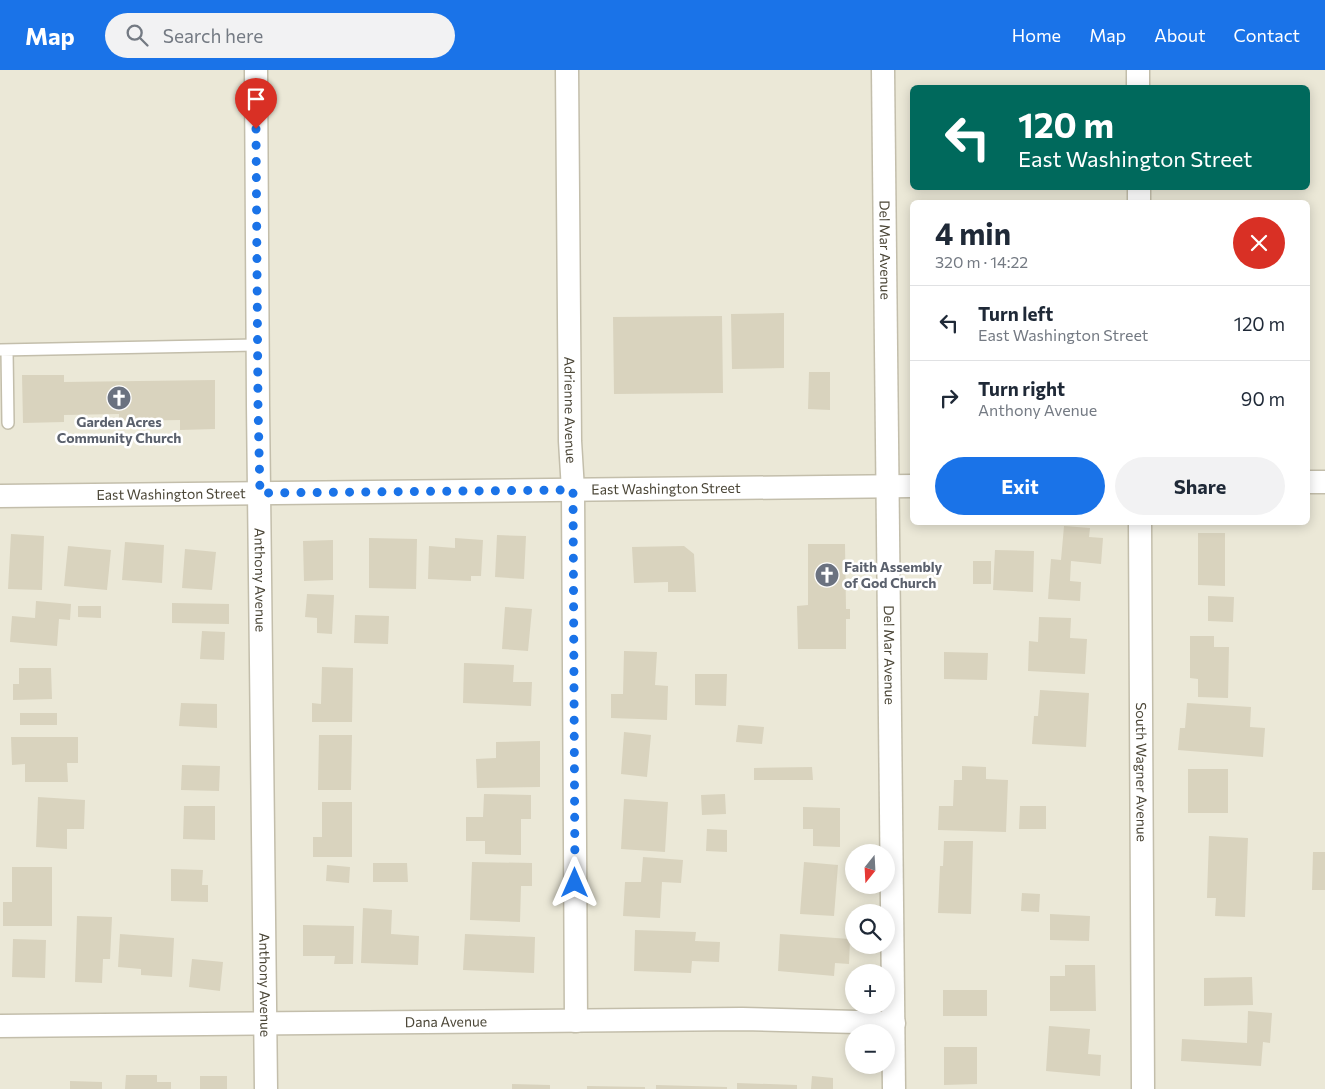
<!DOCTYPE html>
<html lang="en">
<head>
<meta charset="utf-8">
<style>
  body { margin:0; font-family:Commissioner,sans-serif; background:#f2f2f3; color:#1f2937; height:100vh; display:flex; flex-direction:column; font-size:19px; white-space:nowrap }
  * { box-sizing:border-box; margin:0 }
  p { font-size:16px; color:#747a83 }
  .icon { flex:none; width:28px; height:28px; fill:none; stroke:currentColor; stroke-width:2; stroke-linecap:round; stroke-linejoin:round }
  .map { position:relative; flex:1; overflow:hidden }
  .details { position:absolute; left:910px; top:130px; width:400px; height:325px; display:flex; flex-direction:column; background:#fff; border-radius:8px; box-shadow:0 2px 12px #0003 }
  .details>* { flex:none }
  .guide { position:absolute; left:910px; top:15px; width:400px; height:105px; border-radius:8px; box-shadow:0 2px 12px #0003; background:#00695c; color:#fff; overflow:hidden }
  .needle { width:32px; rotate:198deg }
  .fabs { position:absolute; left:845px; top:774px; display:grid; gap:10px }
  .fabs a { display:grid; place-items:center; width:50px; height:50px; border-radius:50%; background:#fff; box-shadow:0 2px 12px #0003; font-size:25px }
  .pin { position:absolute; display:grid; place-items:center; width:42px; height:42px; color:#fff; margin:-51px -21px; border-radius:50% 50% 50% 0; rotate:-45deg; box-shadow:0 0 5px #0007 }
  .pin .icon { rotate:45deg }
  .me { position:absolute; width:55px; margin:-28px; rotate:0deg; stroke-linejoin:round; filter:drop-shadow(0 0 4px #0008) }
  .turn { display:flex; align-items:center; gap:18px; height:105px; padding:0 25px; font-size:22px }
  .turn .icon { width:65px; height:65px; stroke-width:2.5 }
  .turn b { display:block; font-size:35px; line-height:42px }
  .round { display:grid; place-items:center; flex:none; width:52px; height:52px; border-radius:26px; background:#f2f2f3 }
  .head { display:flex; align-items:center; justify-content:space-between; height:85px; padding:0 25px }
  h1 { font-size:30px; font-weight:700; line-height:38px }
  .primary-button { display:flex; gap:10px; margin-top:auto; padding:10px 25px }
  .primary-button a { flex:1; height:58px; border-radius:30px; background:#1a73e8; color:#fff; font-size:20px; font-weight:700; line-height:58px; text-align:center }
  .primary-button a+a { background:#f2f2f3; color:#1f2937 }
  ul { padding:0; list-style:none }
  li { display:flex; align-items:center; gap:15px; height:75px; padding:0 25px; border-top:1px solid #e0e1e3 }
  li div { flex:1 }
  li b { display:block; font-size:19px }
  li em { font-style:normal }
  header { display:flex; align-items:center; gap:30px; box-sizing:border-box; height:70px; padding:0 25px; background:#1a73e8; color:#fff }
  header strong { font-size:24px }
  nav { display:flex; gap:28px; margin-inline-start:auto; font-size:18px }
  .search { width:350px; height:45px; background:#f2f2f3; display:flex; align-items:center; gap:12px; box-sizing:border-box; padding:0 18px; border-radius:28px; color:#747a83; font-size:19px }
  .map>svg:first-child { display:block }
  .residential { fill:#ebe8d7; fill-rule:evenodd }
  .building { fill:#d9d3be }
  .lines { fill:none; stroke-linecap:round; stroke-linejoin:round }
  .lane-casing { stroke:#c3beab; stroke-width:14 }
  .street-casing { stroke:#c3beab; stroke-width:25 }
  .lane { stroke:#fff; stroke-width:11 }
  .street { stroke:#fff; stroke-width:22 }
  .route { stroke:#1a73e8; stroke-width:9; stroke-dasharray:0 16.2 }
  .labels { text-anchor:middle; stroke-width:5; stroke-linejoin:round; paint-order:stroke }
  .street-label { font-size:14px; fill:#4b4637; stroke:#fff }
  .worship-label { font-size:14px; font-weight:bold; fill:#5b616d; stroke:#fff }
</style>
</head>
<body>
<header>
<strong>Map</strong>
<div class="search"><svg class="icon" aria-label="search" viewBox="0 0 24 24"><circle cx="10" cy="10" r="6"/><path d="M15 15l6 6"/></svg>Search here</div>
<nav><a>Home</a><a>Map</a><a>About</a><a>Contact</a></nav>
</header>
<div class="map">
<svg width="1325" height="1019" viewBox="0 0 1325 1019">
  <rect width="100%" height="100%" fill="#f6f4ea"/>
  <path class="residential" d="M0,0H1325V1019H0ZM912,18H1308V118H912ZM912,132H1308V452H912ZM854,782H886V815H854ZM854,842H886V875H854ZM854,902H886V935H854ZM854,962H886V995H854Z"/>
  <path class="building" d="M784,243V298L732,299L731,244Z
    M722,246L723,323L614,324L613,247Z
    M809,302H830V340L808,339Z
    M22,305H64V312L215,310V359L180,360V350L119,351V344L64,345V352L23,353Z
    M1064,456L1090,458L1089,467L1103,468L1101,494L1071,491L1070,511L1081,512L1080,531L1048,529L1051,489L1061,490Z
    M1198,463H1225V516L1198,515Z
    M11,464L44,466L42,520L8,519Z
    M497,465L526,466L524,509L495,507Z
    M369,468L417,469L416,519L369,518Z
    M455,468L483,470L481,506H471V511L428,509L429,476L455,478Z
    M333,470V510L304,511L303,471Z
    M125,472L164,475L162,513L122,510Z
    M808,474H845L846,539H850V549H846V579H798L797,536L808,535Z
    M68,476L111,480L107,520L64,516Z
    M684,476L694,484L696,522H668V512L634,513L632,477Z
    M185,479L216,482L212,520L182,518Z
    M995,480L1034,481L1033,522L993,520Z
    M973,491H991V514H973Z
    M307,524L334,525L332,564L317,563V548L305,547Z
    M1208,526L1234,527L1233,552L1208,551Z
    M36,531L71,534L70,550L59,549L57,576L10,572L12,546L35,548Z
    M172,533L229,534V554L172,553Z
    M78,536H101V548L78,547Z
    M505,537L532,539L528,581L502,579Z
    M355,545L389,546L388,574L354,573Z
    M1039,547L1071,548L1070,568L1087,569L1085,604L1028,601L1029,571L1038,572Z
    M202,561L225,562L224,590L200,589Z
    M1190,566H1214V577H1229L1228,628L1198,627V609L1190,608Z
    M624,581L657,582L655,615L668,616L667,650L611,648V624H623Z
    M944,582L988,583L987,610L944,609Z
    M464,593L514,595L513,612H532L531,636L463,633Z
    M322,597L353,598L352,652H312V633L321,634Z
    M19,598H51L52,629L13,630V614H19Z
    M695,604H727L726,636L695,635Z
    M1040,620L1089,623L1086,677L1032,674L1034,646H1038Z
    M181,633L217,634V658L179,656Z
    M1187,633L1251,637L1250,657L1265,658L1263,687L1178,680L1180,658H1185Z
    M20,643H57V655H20Z
    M738,655L764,657L762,674L736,672Z
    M624,662L651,665L647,707L621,704Z
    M319,665H352L351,720H318Z
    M11,667H78V693H67L68,712H25V694L12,695Z
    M540,671V717L477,718L476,689L496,688V672Z
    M182,695L220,696L219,721L181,720Z
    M962,696L986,697V709L1008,710L1006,762L938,760L939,736H953L954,710H962Z
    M812,697L813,710H754V698Z
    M1188,699H1228V743H1188Z
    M484,724L531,725V749H521V785L485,784V771H466V747H483Z
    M725,724L726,744L702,745L701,725Z
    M38,727L85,730L84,759H67V779L36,777Z
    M624,729L668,732L665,782L621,779Z
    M322,732H352V787H313V767H322Z
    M184,736H215V770L183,769Z
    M1020,736H1046V759H1019Z
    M803,737L840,738V777L813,776V759H803Z
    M707,759L727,760V782L706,781Z
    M1209,766L1248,768L1245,847L1215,846L1216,828H1207Z
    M944,771H973L971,844L938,843L940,796H943Z
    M1313,782H1325V820H1312Z
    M643,787L683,790L681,813L662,812L660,848L623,846L625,812H641Z
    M472,792L532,793V816H521L520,852L470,850Z
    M804,792L838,795L834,846L800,844Z
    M373,793H407L408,812H373Z
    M327,795L350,797L349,813L326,811Z
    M12,797H52V856H3V832H12Z
    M171,799L203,800L202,815H208V832L171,831Z
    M1022,823L1040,824L1039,842L1021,841Z
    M363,838L392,840L391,864L419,866L418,895L361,893Z
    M1050,844L1090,846L1089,871L1050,870Z
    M77,846L112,847L110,889H103L102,913L75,912Z
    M303,855L354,856L353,894H334L335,886H303Z
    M635,860L696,862L695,871L720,872L719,892L692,891L691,903L634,901Z
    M120,864L174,868L172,907L141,905V899L118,897Z
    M465,864L535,867L534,903L463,900Z
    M780,864L850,869L849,894L835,893L834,906L778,901Z
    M13,869L46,870L45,908L12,907Z
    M192,889L223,892L220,921L189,917Z
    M1065,895H1095L1096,941H1050V906H1065Z
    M1252,907L1253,935L1204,936V908Z
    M943,920H987V946H943Z
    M1248,941L1272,943L1270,973L1263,972L1261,996L1181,991L1182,969L1247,973Z
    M1049,956L1090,959L1088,984L1101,985L1100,1006L1046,1001Z
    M944,977H977V1014L944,1015Z
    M126,1005H157V1012H171V1019H125Z
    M200,1006H227V1019H200Z
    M812,1006L833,1008V1019H811Z
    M70,1011L102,1012V1019H70Z
    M737,1013L797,1015V1019H737Z
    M512,1014L550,1015V1019H512Z
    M656,1015L727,1017V1019H656Z
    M587,1016L645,1017V1019H587Z"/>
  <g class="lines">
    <defs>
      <path id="lane" d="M0,280L257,275
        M7,280L8,353"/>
      <g id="street">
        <path id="s1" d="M256,0L258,336L266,1019"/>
        <path id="s2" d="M567,0L570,371L573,420L576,951"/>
        <path id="s3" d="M883,0L894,1019"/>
        <path d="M1138,0V18"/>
        <path d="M1139,118V132"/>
        <path d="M1308,412H1325"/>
        <path id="s4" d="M0,426L912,416"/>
        <path id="s5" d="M1140,452L1143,1019"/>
        <path id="s6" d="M0,956L742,949L894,953"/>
      </g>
    </defs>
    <use href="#lane" class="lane-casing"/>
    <use href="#street" class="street-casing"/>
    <use href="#lane" class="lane"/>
    <use href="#street" class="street"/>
  </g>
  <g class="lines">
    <path class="route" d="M256,59L258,336L260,423L573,420L575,813"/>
  </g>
  <defs>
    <symbol id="church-disc" viewBox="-11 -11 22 22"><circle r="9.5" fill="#6b7280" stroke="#fff"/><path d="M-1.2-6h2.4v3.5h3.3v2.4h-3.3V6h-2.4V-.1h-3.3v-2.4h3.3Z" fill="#fff"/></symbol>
  </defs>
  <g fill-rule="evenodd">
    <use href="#church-disc" x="105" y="314" width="28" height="28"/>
    <use href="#church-disc" x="813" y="491" width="28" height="28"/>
  </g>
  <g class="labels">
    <g class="street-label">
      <text dy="5" stroke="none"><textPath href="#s3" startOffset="180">Del Mar Avenue</textPath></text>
      <text dy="5" stroke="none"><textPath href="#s2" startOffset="340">Adrienne Avenue</textPath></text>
      <text dy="5" stroke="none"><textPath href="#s4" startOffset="666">East Washington Street</textPath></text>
      <text dy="5" stroke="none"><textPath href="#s4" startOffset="171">East Washington Street</textPath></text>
      <text dy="5" stroke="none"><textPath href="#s1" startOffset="510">Anthony Avenue</textPath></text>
      <text dy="5" stroke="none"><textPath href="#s3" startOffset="585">Del Mar Avenue</textPath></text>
      <text dy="5" stroke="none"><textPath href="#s5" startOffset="250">South Wagner Avenue</textPath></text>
      <text dy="5" stroke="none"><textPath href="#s1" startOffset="915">Anthony Avenue</textPath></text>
      <text dy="5" stroke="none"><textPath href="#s6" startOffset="446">Dana Avenue</textPath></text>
    </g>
    <g class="worship-label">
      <text x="119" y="357">Garden Acres<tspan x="119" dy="16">Community Church</tspan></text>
      <text x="844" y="502" text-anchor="start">Faith Assembly<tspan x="844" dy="16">of God Church</tspan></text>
    </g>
  </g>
</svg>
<div class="fabs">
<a><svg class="needle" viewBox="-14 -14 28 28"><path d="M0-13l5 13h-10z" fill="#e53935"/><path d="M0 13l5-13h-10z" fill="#747a83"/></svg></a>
<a><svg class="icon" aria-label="search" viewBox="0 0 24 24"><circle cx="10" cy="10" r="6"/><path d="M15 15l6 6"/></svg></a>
<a>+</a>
<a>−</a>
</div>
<div class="pin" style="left:256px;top:59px;background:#d93025"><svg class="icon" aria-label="arrive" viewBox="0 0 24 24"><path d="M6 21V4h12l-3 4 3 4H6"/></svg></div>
<svg class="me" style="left:575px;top:813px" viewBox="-20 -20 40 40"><path d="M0-17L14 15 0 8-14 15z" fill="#1a73e8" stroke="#fff" stroke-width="4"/></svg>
<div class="guide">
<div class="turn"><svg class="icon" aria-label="left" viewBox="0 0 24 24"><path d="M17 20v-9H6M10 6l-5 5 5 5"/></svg><div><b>120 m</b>East Washington Street</div></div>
</div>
<section class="details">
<div class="head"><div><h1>4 min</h1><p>320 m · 14:22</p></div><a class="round" style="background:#d93025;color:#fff"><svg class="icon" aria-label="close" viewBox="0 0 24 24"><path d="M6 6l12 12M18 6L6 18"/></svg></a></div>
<ul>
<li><svg class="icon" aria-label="left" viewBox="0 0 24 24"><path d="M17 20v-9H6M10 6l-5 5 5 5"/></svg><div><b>Turn left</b><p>East Washington Street</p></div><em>120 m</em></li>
<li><svg class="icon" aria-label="right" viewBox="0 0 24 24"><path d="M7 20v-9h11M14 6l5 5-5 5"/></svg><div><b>Turn right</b><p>Anthony Avenue</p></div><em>90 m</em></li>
</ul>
<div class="primary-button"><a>Exit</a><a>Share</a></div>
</section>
</div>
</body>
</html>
